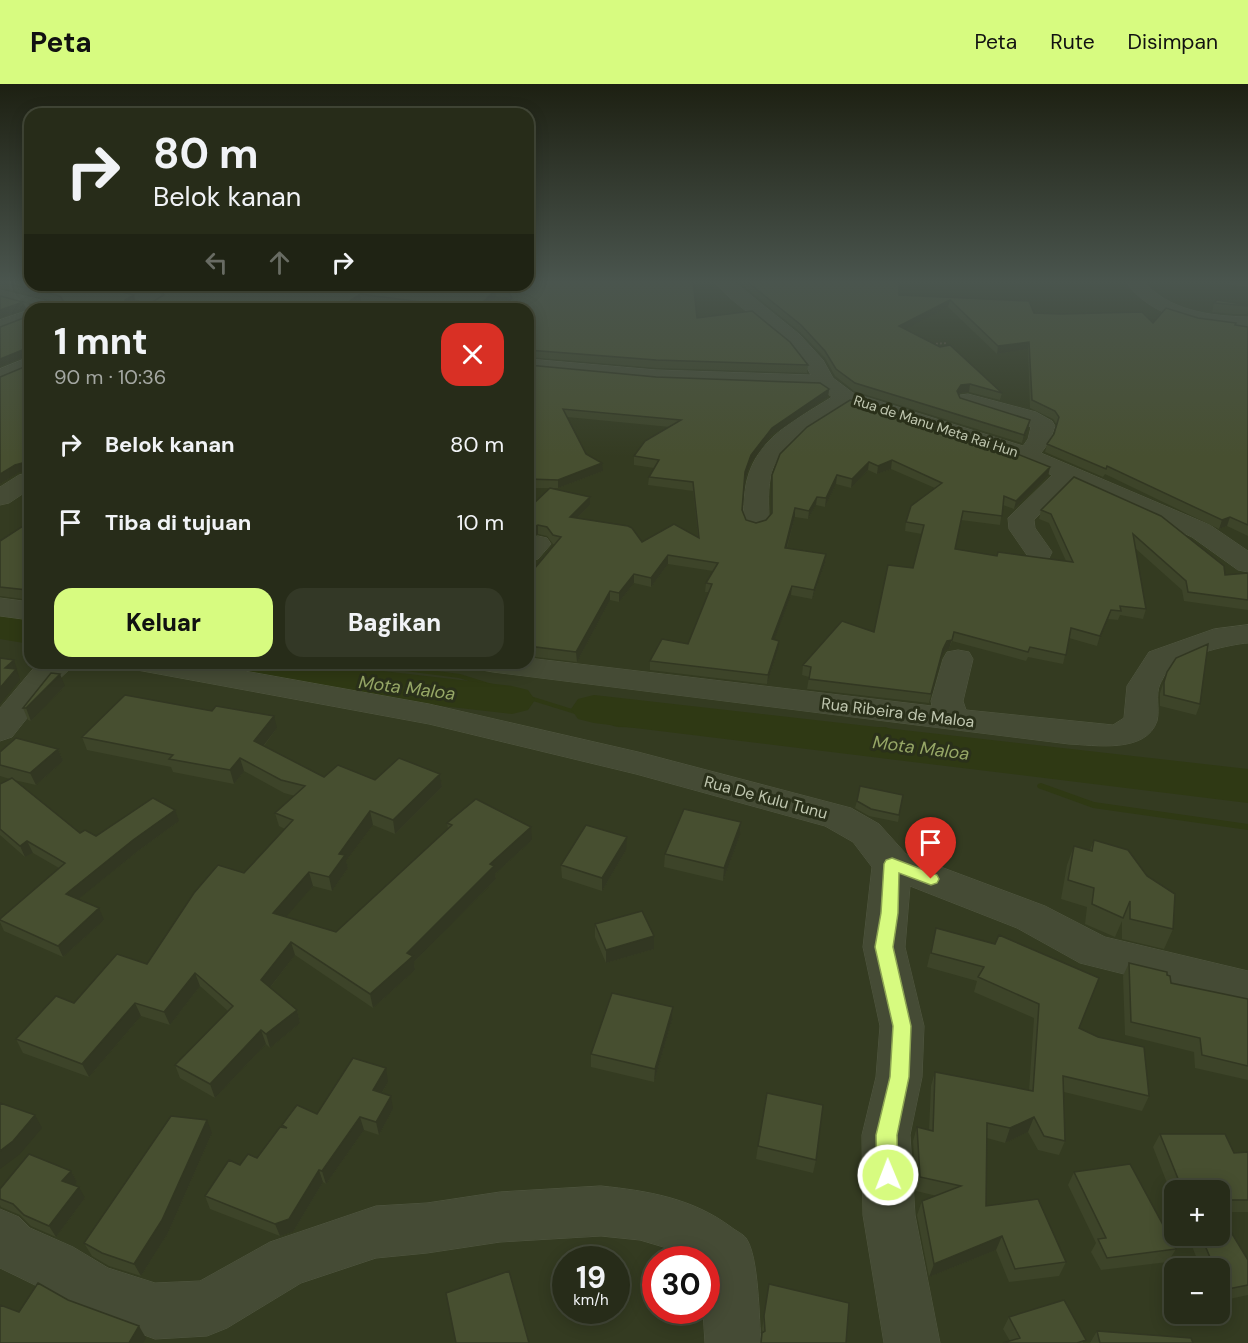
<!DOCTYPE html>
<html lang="id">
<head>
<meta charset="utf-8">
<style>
  body { margin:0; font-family:"DM Sans",sans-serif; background:#333826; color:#f1f3f6; height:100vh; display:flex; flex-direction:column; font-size:22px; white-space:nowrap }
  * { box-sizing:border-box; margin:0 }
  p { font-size:20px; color:#a4a7a2 }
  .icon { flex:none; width:33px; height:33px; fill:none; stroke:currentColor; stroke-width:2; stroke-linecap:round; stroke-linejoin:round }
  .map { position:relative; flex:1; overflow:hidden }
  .drawer { position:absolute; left:24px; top:219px; width:510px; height:366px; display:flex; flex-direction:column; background:#272c19; border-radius:18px; box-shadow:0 3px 15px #0003,0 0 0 2px #434838 }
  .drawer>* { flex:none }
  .guide { position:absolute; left:24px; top:24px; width:510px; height:183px; border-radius:18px; box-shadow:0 3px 15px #0003,0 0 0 2px #434838; background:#272c19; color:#f1f3f6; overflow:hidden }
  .fabs { position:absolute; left:1164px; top:1096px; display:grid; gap:12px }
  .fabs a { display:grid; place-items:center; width:66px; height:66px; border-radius:12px; background:#272c19; box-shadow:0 3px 15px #0003,0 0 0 2px #434838; font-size:30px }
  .speed { position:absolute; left:552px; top:1162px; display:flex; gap:12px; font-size:30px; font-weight:700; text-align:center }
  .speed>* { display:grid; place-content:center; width:78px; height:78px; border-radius:50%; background:#272c19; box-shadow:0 3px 15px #0003,0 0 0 2px #434838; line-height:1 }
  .speed small { font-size:15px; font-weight:400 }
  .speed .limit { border:9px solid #d22; background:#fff; color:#111 }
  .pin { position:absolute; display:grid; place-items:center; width:51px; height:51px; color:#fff; margin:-62px -26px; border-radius:50% 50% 50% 0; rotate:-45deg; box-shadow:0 0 6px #0007 }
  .pin .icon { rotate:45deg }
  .me { position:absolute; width:66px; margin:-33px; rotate:359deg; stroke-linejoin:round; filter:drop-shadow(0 0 4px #0008) }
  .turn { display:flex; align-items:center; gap:21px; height:126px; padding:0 30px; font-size:27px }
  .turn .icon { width:78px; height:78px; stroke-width:2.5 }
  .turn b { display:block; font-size:42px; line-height:51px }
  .lanes { display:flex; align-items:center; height:57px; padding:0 30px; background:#0003; justify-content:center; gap:30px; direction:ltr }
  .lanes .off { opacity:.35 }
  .round { display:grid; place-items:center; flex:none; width:63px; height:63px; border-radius:18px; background:#333826 }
  .head { display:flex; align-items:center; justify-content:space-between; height:102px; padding:0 30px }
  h1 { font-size:36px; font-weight:800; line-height:45px }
  .button { display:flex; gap:12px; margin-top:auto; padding:12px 30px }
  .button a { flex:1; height:69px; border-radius:18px; background:#d7fb80; color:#111; font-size:24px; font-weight:800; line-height:69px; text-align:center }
  .button a+a { background:#333826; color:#f1f3f6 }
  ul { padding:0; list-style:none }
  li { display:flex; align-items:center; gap:18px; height:78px; padding:0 30px }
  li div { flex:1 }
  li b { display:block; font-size:22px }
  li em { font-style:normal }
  header { display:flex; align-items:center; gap:36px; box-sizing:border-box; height:84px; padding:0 30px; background:#d7fb80; color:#111 }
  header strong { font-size:28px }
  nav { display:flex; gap:33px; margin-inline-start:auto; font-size:21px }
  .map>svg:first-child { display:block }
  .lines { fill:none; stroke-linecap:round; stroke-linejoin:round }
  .stream { fill:#2f3914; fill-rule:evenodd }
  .river { fill:#2f3914; fill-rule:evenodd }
  .minor-casing { stroke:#515741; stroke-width:1 }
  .path { stroke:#544e3c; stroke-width:2; stroke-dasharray:2 2; stroke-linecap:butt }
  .minor { fill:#454b35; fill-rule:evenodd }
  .wall { fill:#3d4429; fill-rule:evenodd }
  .shaded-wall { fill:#323722 }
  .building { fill:#474f30; stroke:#323722; stroke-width:1.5; fill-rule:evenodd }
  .route { fill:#d7fb80; stroke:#8ca353; stroke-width:1.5 }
  .labels { text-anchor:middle; stroke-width:6; stroke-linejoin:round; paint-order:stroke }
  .far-street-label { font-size:14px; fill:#c0c7b0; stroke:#2a301a }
  .street-label { font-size:16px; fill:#c0c7b0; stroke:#2a301a }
  .water-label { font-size:18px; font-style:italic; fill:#97a867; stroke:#2a301a }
</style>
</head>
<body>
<header>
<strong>Peta</strong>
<nav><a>Peta</a><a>Rute</a><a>Disimpan</a></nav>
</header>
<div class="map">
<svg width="1248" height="1259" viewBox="0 0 1248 1259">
  <rect width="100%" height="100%" fill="#343b21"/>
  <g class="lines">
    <path class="stream" d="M356,579H376L460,590L617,639L656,640L660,642L656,644L617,643L459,594L360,581Z
      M849,643H886L890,645L886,647H852L848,645Z
      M1041,699L1094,718L1248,740V746L1093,724L1038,704L1037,702L1038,700Z"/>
    <path class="river" d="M0,529L30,534V560L0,555Z
      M209,579H314L512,602L528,606L535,616L528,626L512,630L355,612L231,592L216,588Z
      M594,611L1248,685V719L594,639L578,635L571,625L578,615Z"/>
    <defs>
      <path id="minor" d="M713,196H732L799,250L823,276L833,294L853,309L1023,362L1028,355L1031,343L1015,336L960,321L957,316L960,311L968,310L1036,328L1052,337L1055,342L1050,357L1041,369L1210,441L1248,467V488L1238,486L1192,453L1071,399L1034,436L1035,444L1052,468L1049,474L1039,476L1029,474L1009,445L1008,434L1052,391L981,362L849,321C825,336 781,359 772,387C767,403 769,422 769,438L765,443L756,446L747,443C741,436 744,426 744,417C747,358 788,341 832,313L820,304L656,298L528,287V275L656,286L811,291C791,250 739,230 713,196Z
        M1124,196H1142C1169,227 1209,232 1248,233V245C1203,242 1152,236 1124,196Z
        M1227,196H1248V202L1229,200Z
        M126,201H145L141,206L160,210L163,217L151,225H128L141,216L126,213L121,206Z
        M0,206L61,221L64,225H34L0,216Z
        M30,226V237L0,248V236Z
        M30,273V287L0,299V285Z
        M30,389V405L9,419L0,421V403L19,391Z
        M538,452L547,454L551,460L538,475L528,477V455Z
        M0,514L30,518V536L0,532Z
        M1248,541V559C1230,560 1188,571 1173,581C1168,584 1163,594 1160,600C1155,611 1160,625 1157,637C1146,670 1094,661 1069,660L493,588L482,586L477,579H528V574L932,622L931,617L943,575L947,568L958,566L969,568L973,575L963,617L966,626L1113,641L1124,634L1127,602L1149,568L1214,545Z
        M41,579H76L54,600L12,653L0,657V624L32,586Z
        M132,579H200L429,620L638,668L851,724L879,740L906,770L1045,822L1105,853L1248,887V921L1080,879L1017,844L910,802L905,863L924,942L922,993L910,1051L915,1131L940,1259H884L863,1131L862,1051L876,993L880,942L863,863L872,783L853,758L825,742L636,690L429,640L148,588L137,586Z
        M601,1102C648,1107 692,1114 731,1143C736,1147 743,1150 746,1154C759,1172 759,1236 761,1259H705L703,1227H706V1176H688L677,1167L640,1156L601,1152L500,1158L427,1169L376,1174L301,1199L227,1244L207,1252L155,1255L76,1226L35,1201L0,1184V1125L19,1133L30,1144L73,1163L108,1184L155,1199L200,1197L270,1158L376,1122L427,1119L500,1108Z"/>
    </defs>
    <use href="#minor" class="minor-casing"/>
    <path class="path" d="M932,260L948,259"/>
    <use href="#minor" class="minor"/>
  </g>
  <path class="wall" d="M0,196H30V201H123L120,204L122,208L134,211L135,217L131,220H149L162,212L160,208L145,205L144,201H528V196H693L697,234L752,227L790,258L808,281L807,289L656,284L528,273V225H423L361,217L349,225H30V386L18,389L0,400V293L29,281L30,271L0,283V243L29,232L30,220H62V219L0,204ZM496,213H508L510,216L506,220H488Z
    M736,196H899V211L1029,217L1034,229L1153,239L1198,234L1236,239V241L1248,243V452L1227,442L1219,445L1105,390L1103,393L1045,368L1047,360L1054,350L1057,341L1053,335L1030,324L1028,265L997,270L948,223L905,245L1002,309L1000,316L969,308L960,309L958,311L960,314L1030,336L1028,344L1022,359L854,307L835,292L825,274L800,248Z
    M1214,219L1248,221V227L1247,230H1233L1212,228Z
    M528,281L656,293L829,305L828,313L771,352L751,379L745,396L742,426L746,436L756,439L766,436L771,430L772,391L780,370L1050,383L1048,392L1014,425L1003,421L1000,441L961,436L955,465L997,472L998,468L1066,477L1049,439L1039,435L1041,426L1074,393L1225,491L1248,489V526L1184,517L1182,506L1135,464L1146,525L1143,535L1120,531L1118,536L1108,535L1097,562L1069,554L1063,580L1028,573L1026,577L952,557L949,565L945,567L941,574L929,619L807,605L809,593L802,591L803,581L874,548L913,484L922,450L905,447L906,438L935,404L891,385L877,390L868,386L851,404L836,400L825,423L816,421L808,435L795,433L787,464L826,470L825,479L812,515L791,511L774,556L778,566L767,600L650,586V577L688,560L709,508H705L706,499L713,487L668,480L651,503L634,499L619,518L610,516L577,578L528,572V491H529L555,460H553L547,452L538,450L530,427V423L590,413V421L577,434L642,458L698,453L693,407L648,401L649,393L654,384L634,381V372L670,343L567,333L586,370L603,387L558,404H528Z
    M30,443V516L0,512V513V457Z
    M1167,588L1200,620L1196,631L1160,622V609Z
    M65,602L31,637L28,636L23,624Z
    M277,644L264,662L324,693L375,696L440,690L442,703L395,750L373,741L346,777L348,784L332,807L313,802L285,833L336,848L448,745L447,739L532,756L495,790L496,795L414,878L415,886L373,924L295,871L270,904L297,926L300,939L270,964L266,960L215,1014L180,994L175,981L228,927L200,902L170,941L141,932L89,993L23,969L16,955L74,919L147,880L244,789L285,745L279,742L275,729L295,712L284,709L244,687L234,700L173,688L171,683L87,666L82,653Z
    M58,665L63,677L36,701L14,696L80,749L96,752L179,737L138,767L78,815L104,836L63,873L4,847L0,838V835L59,784L33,769L25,773L0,751V700L10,695L0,692V668Z
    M903,711L898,738L869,732L855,724L857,717Z
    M741,738L740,751L723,797L664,783L665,770Z
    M1094,756L1173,845L1164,865L1122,855V837L1115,853L1085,840L1087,823L1061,815L1067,781L1074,762L1090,766Z
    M626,766L602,807L562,794L561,781Z
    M595,840L654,852V865L606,879L595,853Z
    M936,844L1079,944L1149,1012L1142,1027L1064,1008L1065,1057L1059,1071L1038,1066L1028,1048L1005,1059L987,1054L986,1122L1066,1178L1059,1192L1009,1198L996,1166L929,1193L917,1131L922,1117L937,1112L916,1107L913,1057L917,1043L929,1046L931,1002L935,988L1029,1007L1034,934L974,908L977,897L927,883Z
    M1129,879L1167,891L1171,899L1248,915V996L1195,984L1194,968L1125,951L1123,892Z
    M673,923L672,936L654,998L591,983V970Z
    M388,998L382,1009L393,1025L379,1051L364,1046L326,1100L323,1098L293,1148L280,1152L210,1125L205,1112L240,1081L257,1074L283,1044L282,1041L317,1030Z
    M212,1049L168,1149L141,1192L109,1182L92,1172L84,1159Z
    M1160,1050L1234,1069L1248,1068V1128H1220V1107H1174V1117L1153,1063Z
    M758,1062L816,1076L813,1089L756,1075Z
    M71,1087L77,1098L74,1101L85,1114L56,1153L31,1142L20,1131L1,1123L0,1121V1105Z
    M1074,1088L1176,1165L1168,1178L1101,1186L1091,1168L1096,1159L1068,1101Z
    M1188,1152H1220L1248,1176V1211L1220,1217V1185H1201Z
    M769,1200L846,1259L763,1249L762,1245Z
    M1009,1233L1085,1259L1010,1257L1003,1245Z
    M1097,1247L1193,1259H1090Z"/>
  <path class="shaded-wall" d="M495,206L496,213L484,223V217Z
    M360,210L361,217L349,225H338Z
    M134,211L135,217L127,223L124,220L125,216Z
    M950,216L948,223L898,249L899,242Z
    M23,218L26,225L0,234V226Z
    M276,220L277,225H269Z
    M1029,258L1028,265L997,270L998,262Z
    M27,264L29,271L0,283V275Z
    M970,300L969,308L960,309L955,315L957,307L961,301Z
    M829,305L828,313L771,352L751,379L745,396V388L751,371L772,344Z
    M1030,336L1028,344L1022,359L1024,351Z
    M892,376L891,385L877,390L878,382Z
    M30,377V386L18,389L0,400V390L15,381Z
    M869,378L868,386L851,404L852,395Z
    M602,379L603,387L558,404V396Z
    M1050,383L1048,392L1014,425L1016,417Z
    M837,391L836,400L825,423L826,414Z
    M590,413V421L570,441V433Z
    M817,413L816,421L808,435L809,427Z
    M795,424V433L784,473L785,464Z
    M1230,433L1227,442L1219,445L1222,436Z
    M538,441V450L528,454V445Z
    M826,470L825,479L812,515L814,506Z
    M668,471V480L651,503V494Z
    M634,490V499L619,518V509Z
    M792,502L791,511L771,565L772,555Z
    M610,507V516L577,578L576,568Z
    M1111,526L1108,535L1097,562L1100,552Z
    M954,548L949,565L945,567L941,574L929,619L943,565Z
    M779,557L778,566L767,600L768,591Z
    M14,576L20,596L0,620V604L5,584Z
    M60,590L65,602L31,637L26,624Z
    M274,632L277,644L257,670L254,657Z
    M58,665L63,677L36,701L30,689Z
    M240,674L244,687L234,700L230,686Z
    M440,690L442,703L395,750L393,736Z
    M175,726L179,737L138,767L71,821L66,810L133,756Z
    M370,727L373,741L346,777L348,784L332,807L329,793L339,770Z
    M741,738L740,751L723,797L724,784Z
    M531,743L532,756L495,790L496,795L414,878L415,886L373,924L370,910L407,869L490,780Z
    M627,753L626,766L602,807V794Z
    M27,757L33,769L25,773L20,762Z
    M309,788L313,802L277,843L273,829Z
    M99,824L104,836L63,873L58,862Z
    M654,852V865L606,879V866Z
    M291,858L295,871L265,910L261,896Z
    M195,889L200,902L170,941L164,928Z
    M135,919L141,932L89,993L82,980Z
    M673,923L672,936L654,998L655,985Z
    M297,926L300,939L270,964L266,950Z
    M261,946L266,960L215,1014L210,1000Z
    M386,984L388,998L376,1019L373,1006Z
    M391,1012L393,1025L379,1051L376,1038Z
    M35,1031L42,1044L20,1070L0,1085V1067Z
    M360,1033L364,1046L326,1100L322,1087Z
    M1034,1033L1028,1048L1005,1059L1010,1044Z
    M207,1036L212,1049L168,1149L141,1192L134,1180Z
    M319,1086L323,1098L293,1148L280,1152L275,1140Z
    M71,1087L77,1098L69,1108L62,1097Z
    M79,1103L85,1114L56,1153L49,1142Z
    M1002,1152L996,1166L929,1193L934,1180Z
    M139,1242L146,1254L143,1259H129Z"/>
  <path class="building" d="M0,196H30V201H119L122,208L134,211L125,216L124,220H149L164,211L159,201H158H528V196H693L697,234L752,227L790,258L808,281L656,276L528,266V225H429L437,220L360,210L338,225H320L276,220L269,225H30V377L15,381L0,390V293L29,281L30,266L27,264L0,275V243L29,232L30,220H62L64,218L60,212L0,198ZM495,206H508L512,214L506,220H484V217Z
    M745,196H899V211L1029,217L1034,229L1061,230L1142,228L1153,239L1166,224L1198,234L1236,239L1235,241L1248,243V441L1230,433L1222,436L1107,382L1106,385L1047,360L1054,350L1059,333L1055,327L1032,316L1029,258L998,262L950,216L899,242L940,263L950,261L1002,309L970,300L961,301L957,307L960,314L1030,336L1024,351L855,299L836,285L825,267L801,241Z
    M0,212L23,218L0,226Z
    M1217,216L1248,221V222L1214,219Z
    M528,281L656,293L820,299L829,305L772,344L751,371L745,388L742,426L746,436L756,439L766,436L772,429V391L780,370L807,343L850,316L982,356L1050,383L1016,417L1004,412L1002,432L963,427L955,465L997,472L998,468L1073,478L1051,430L1041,426L1074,393L1161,432L1224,482L1225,491L1248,489V516L1188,508L1186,497L1133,450L1146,525L1120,522L1121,527L1111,526L1100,552L1071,544L1066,571L1030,563L1028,568L954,548L952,556L947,557L943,565L931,610L809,595L811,583L803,581L842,537L874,548L888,481L913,484L924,441L906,438L911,422L942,399L892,376L878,382L869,378L852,395L837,391L826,414L817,413L809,427L795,424L785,464L826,470L814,506L792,502L772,555L779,557L768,591L650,577L662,555L688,560L712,500L706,499L718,479L668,471L651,494L634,490L619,509L610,507L576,568L528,562V491H529L561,453L553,451L547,443L538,441L528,445V429L532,424L530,423L550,404L590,413L570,433L628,442L632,444L642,458L674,440L699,454L693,398L649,393L659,376L634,372L645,357L681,336L563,325L586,370L602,379L558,396L528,395Z
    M23,442L30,443V511H29L27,506L0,503V457Z
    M1208,560L1200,620L1164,611V598L1167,588L1176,574Z
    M0,574L14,576L5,584L16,585L0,604Z
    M51,589L60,590L26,624H23Z
    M125,611L212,627L216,622L274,632L254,657L324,693L338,681L375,696L399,674L440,690L393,736L370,727L339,770L345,771L329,793L309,788L273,829L336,848L452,741L447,739L476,715L531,743L490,780L494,782L407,869L413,872L370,910L291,858L261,896L297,926L266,950L261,946L210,1000L175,981L233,922L195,889L164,928L135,919L82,980L16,955L56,912L74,919L117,870L147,880L194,809L218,781L244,789L293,736L275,729L305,702L281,696L240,674L230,686L169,675L173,671L82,653Z
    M16,654L58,665L30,689L0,681V668Z
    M12,694L80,749L85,746L96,752L153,714L175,726L133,756L66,810L99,824L58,862L0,836V835L65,779L27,757L20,762L0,745V700Z
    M860,702L903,711L899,731L871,725L857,717Z
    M684,725L741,738L724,784L665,770Z
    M586,741L627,753L602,794L561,781Z
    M1094,756L1128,766L1147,792L1175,810L1173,845L1130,835V817L1123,834L1092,820L1094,804L1068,796L1074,762L1092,767Z
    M642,827L654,852L606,866L595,840Z
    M936,844L995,860L999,851L1099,894L1079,944L1098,953L1144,963L1149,1012L1063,992L1065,1057L1044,1052L1034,1033L1010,1044L987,1039L986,1122L1038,1115L1066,1178L1015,1185L1002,1152L934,1180L922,1117L961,1102L920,1093L917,1043L933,1047L935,988L1033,1007L1039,920L978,893L984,883L931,869Z
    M1129,879L1167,888V891L1170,892L1171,899L1248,915V982L1202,971L1200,954L1131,938Z
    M612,909L673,923L655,985L591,970Z
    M353,974L386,984L373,1006L391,1012L376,1038L360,1033L322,1087L319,1086L289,1135L275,1140L205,1112L229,1076L240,1081L248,1070L257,1074L280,1043L287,1044L282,1041L297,1021L317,1030Z
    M767,1009L823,1021L816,1076L758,1062Z
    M0,1019L35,1031L13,1057L0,1067Z
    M171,1032L207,1036L162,1136L134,1180L102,1169L84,1159Z
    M1160,1050H1225L1234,1069L1248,1068V1116H1220V1107H1183Z
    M29,1070L71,1087L62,1097L79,1103L49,1142L24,1131L13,1120L0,1115V1105Z
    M1130,1080L1176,1165L1107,1174L1098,1155L1106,1154L1074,1088Z
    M1220,1130L1248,1176V1201L1223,1206L1220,1197V1185H1215L1201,1152H1220Z
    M509,1187L529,1259H456L446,1209Z
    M38,1199L68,1216L139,1242L129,1259H0V1221L19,1228Z
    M769,1200L849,1219L846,1259H761L762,1249L765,1247L764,1232Z
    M1064,1216L1086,1256L1077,1259H1003L1020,1254L1009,1233Z
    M1097,1247L1191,1254L1193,1259H1100Z"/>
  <linearGradient id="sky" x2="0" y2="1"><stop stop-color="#1d2012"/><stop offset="0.53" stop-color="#4a554e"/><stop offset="1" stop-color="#4a554e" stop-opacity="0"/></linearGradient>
  <rect width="1248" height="373" fill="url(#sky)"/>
  <path class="route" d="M892,774L937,791L939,795L937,799L931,801L899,789L898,829L893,863L911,942L909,993L897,1051L898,1091L895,1098L888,1101L880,1098L877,1091L876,1051L890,993L893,942L875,863L881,829L884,780L886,776Z"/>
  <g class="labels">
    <g class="far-street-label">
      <text transform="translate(936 342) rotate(18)" y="5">Rua de Manu Meta Rai Hun</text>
    </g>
    <g class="street-label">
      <text transform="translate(898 628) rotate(7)" y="6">Rua Ribeira de Maloa</text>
      <text transform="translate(766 713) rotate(15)" y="6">Rua De Kulu Tunu</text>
    </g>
    <g class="water-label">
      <text transform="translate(407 604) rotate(7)" y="6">Mota Maloa</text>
      <text transform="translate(921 664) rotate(7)" y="6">Mota Maloa</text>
    </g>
  </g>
</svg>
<div class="fabs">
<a>+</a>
<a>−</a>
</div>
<div class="speed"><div>19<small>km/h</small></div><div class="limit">30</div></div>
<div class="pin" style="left:931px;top:795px;background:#d93025"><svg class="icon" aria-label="arrive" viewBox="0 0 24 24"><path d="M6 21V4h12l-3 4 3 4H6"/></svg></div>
<svg class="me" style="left:888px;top:1091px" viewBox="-20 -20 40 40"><circle r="17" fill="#d7fb80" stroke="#fff" stroke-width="3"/><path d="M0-11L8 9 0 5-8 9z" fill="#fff"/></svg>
<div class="guide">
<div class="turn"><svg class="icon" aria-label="right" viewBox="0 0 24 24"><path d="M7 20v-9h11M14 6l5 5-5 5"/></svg><div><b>80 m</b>Belok kanan</div></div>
<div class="lanes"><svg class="icon off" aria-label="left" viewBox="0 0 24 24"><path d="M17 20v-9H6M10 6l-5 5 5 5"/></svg><svg class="icon off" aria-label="ahead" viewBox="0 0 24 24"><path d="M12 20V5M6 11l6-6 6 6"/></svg><svg class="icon" aria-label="right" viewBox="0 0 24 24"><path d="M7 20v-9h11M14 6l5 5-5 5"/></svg></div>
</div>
<section class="drawer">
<div class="head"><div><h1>1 mnt</h1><p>90 m · 10:36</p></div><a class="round" style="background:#d93025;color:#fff"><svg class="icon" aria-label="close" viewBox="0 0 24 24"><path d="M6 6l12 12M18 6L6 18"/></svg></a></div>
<ul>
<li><svg class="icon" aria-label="right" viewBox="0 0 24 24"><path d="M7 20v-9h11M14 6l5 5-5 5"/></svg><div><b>Belok kanan</b></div><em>80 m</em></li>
<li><svg class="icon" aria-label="arrive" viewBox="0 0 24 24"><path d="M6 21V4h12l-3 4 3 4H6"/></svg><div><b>Tiba di tujuan</b></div><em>10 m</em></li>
</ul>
<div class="button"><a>Keluar</a><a>Bagikan</a></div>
</section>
</div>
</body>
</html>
